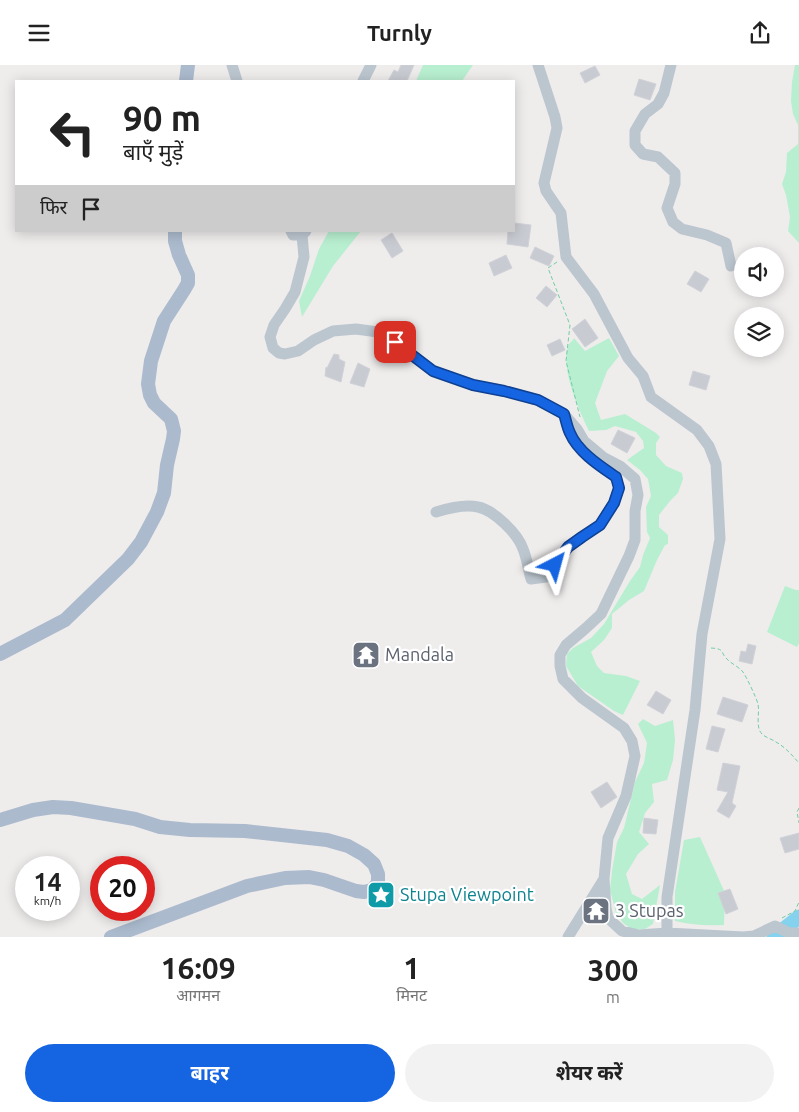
<!DOCTYPE html>
<html lang="hi">
<head>
<meta charset="utf-8">
<style>
  body { margin:0; font-family:Ubuntu,"Noto Sans Devanagari",sans-serif; background:#f2f2f2; color:#222; height:100vh; display:flex; flex-direction:column; font-size:19px; white-space:nowrap }
  * { box-sizing:border-box; margin:0 }
  p { font-size:16px; color:#767676 }
  .icon { flex:none; width:28px; height:28px; fill:none; stroke:currentColor; stroke-width:2; stroke-linecap:round; stroke-linejoin:round }
  .map { position:relative; height:872px; overflow:hidden }
  .details { display:flex; flex-direction:column; background:#fff; flex:1 }
  .details>* { flex:none }
  .top-card { position:absolute; left:15px; top:15px; width:500px; height:152px; border-radius:0px; box-shadow:0 2px 12px #0003; background:#fff; color:#222; overflow:hidden }
  .buttons { position:absolute; left:734px; top:182px; display:grid; gap:10px }
  .buttons a { display:grid; place-items:center; width:50px; height:50px; border-radius:50%; background:#fff; box-shadow:0 2px 12px #0003; font-size:25px }
  .speed { position:absolute; left:15px; top:791px; display:flex; gap:10px; font-size:25px; font-weight:700; text-align:center }
  .speed>* { display:grid; place-content:center; width:65px; height:65px; border-radius:50%; background:#fff; box-shadow:0 2px 12px #0003; line-height:1 }
  .speed small { font-size:12px; font-weight:400 }
  .speed .limit { border:8px solid #d22; background:#fff; color:#111 }
  .pin { position:absolute; display:grid; place-items:center; width:42px; height:42px; color:#fff; margin:-21px; border-radius:10px; box-shadow:0 2px 8px #0006 }
  .me { position:absolute; width:55px; margin:-28px; rotate:39deg; stroke-linejoin:round; filter:drop-shadow(0 0 4px #0008) }
  .turn { display:flex; align-items:center; gap:18px; height:105px; padding:0 25px; font-size:22px }
  .turn .icon { width:65px; height:65px; stroke-width:2.5 }
  .turn b { display:block; font-size:35px; line-height:42px }
  .then { display:flex; align-items:center; height:48px; padding:0 25px; background:#0003; gap:10px; font-size:19px }
  .eta { display:flex; justify-content:space-evenly; align-items:center; height:85px; text-align:center }
  .eta b { font-size:30px; font-weight:700; line-height:35px }
  .action { display:flex; gap:10px; margin-top:auto; padding:10px 25px }
  .action a { flex:1; height:58px; border-radius:30px; background:#1564e1; color:#fff; font-size:20px; font-weight:700; line-height:58px; text-align:center }
  .action a+a { background:#f2f2f2; color:#222 }
  header { display:flex; justify-content:space-between; align-items:center; height:65px; padding:0 25px; background:#fff; font-size:22px; font-weight:700 }
  .map>svg:first-child { display:block }
  .green { fill:#b8efd0 }
  .lines { fill:none; stroke-linecap:round; stroke-linejoin:round }
  .river { stroke:#84d2ed; stroke-width:15 }
  .building { fill:#c9cbd2; stroke:#d0d2d8 }
  .path { stroke:#70cea4; stroke-width:1; stroke-dasharray:4 2.5; stroke-linecap:butt }
  .minor { stroke:#bcc6cf; stroke-width:11 }
  .major { stroke:#abbacd; stroke-width:14 }
  .route-casing { stroke:#0e4192; stroke-width:12 }
  .route { stroke:#1564e1; stroke-width:9 }
  .labels { text-anchor:middle; stroke-width:4.5; stroke-linejoin:round; paint-order:stroke }
  .worship-label { font-size:18px; fill:#5b616d; stroke:#fff; text-anchor:start }
  .culture-label { font-size:18px; fill:#0d838f; stroke:#fff; text-anchor:start }
</style>
</head>
<body>
<header><svg class="icon" aria-label="menu" viewBox="0 0 24 24"><path d="M4 6h16M4 12h16M4 18h16"/></svg>Turnly<svg class="icon" aria-label="share" viewBox="0 0 24 24"><path d="M12 15V3M7 8l5-5 5 5M5 13v7h14v-7"/></svg></header>
<div class="map">
<svg width="799" height="872" viewBox="0 0 799 872">
  <rect width="100%" height="100%" fill="#efecec"/>
  <path class="green" d="M423,0H473L462,16H416Z
    M795,0H799V178L788,166L790,152L786,130L782,119L786,107L787,88L798,79V60L793,49L791,36L792,17Z
    M329,166H361L333,201L302,252L299,236L310,211L319,184Z
    M574,273L585,286L609,273L619,291L607,306L595,338L601,355L625,349L656,368L660,372L656,378V390L666,401L682,408L683,414L678,428L670,436L659,450V462L668,470V479L665,480L657,495L644,526L629,535L612,549V563L604,575L591,587L597,601L604,608L626,611L640,616L623,650L614,646L578,621L566,601L567,589L573,583L591,573L604,559L630,516L640,502L643,490L650,473L647,467L646,442L651,431L648,414L640,405L627,395L644,383L643,376L636,367L615,361L606,365L589,366C579,345 559,302 569,279C569,279 574,274 574,273Z
    M785,521L796,525H799V578L797,582L767,567Z
    M643,654L655,661L673,655L675,675L673,695L667,715L652,719L654,737L645,748L639,767L649,779L638,789L626,809L632,829L642,834L660,820L653,859L645,864H632L623,858L616,848L610,825L612,806L617,777L624,763L635,717L644,698L647,678L638,659Z
    M700,772L725,828L724,860C707,861 692,860 675,856V827L684,775Z"/>
  <g class="lines">
    <path class="river" d="M774,872L799,852"/>
  </g>
  <path class="building" d="M401,0H414L407,16H388L394,5L398,7Z
    M595,1L600,10L585,18L580,8Z
    M639,14L656,19L650,35L634,30Z
    M514,158L531,160L528,182L507,179L508,166H514Z
    M392,168L403,186L392,193L381,175Z
    M535,182L554,191L549,201L530,193Z
    M506,190L512,203L494,211L489,198Z
    M695,206L709,214L701,227L687,219Z
    M546,221L557,230L547,242L536,233Z
    M585,254L598,273L585,282L572,264Z
    M560,274L565,285L552,291L547,280Z
    M334,289L339,290V294L345,297L341,317L325,311L326,302L327,303Z
    M358,298L370,304L364,322L350,318Z
    M693,306L710,311L706,325L689,320Z
    M618,365L635,373L627,388L611,379Z
    M748,579L756,581L752,599L739,596L741,586L746,587Z
    M656,626L671,635L663,649L647,640Z
    M723,632L748,640L742,657L717,649Z
    M712,661L725,664L718,687L706,684Z
    M723,698L740,701L732,738L736,741L729,753L717,746L728,727L717,725Z
    M607,717L617,732L601,743L591,727Z
    M644,753L658,755L656,769L643,768Z
    M799,768V784L785,788L780,773Z
    M730,824L738,844L726,849L718,828Z"/>
  <g class="lines">
    <path class="path" d="M557,197L548,203L570,260L566,296L580,352
      M711,583C726,584 719,587 728,595C732,599 739,602 743,607C747,613 756,632 758,639C760,648 755,662 762,669C766,673 772,674 776,677C785,682 792,690 799,698
      M799,743L797,747L799,758
      M782,853L795,846L799,837"/>
    <path class="minor" d="M232,0L237,16
      M538,0L555,52L557,63L544,118L546,126L561,148L566,192L594,229L628,293L643,311L651,332L697,365L709,381L716,399L720,474L702,569L695,645L667,832V868
      M671,0L664,28L658,39L645,49L635,66V80L643,89L658,92L675,108V119L667,143L673,157L682,164L707,170L726,178L731,201
      M363,16L371,0
      M291,166L293,170H302L306,166
      M302,170L304,192L295,227L285,244L274,260L270,272L273,283L279,288L285,289L298,286L314,275L333,266L356,264L378,267L395,277L433,306L473,320L504,326L537,335L564,349L577,364L584,376L603,392L620,401L635,414L638,430L635,446V475L629,491L601,549L586,563L566,580L560,590V601L563,614L582,633L624,663L632,676L635,691L626,731L608,773L604,814L606,843L608,853L622,866L639,870L667,868L743,872L754,871L775,861L789,868H799
      M436,447C449,443 464,439 478,442C494,445 518,469 523,484C527,493 528,504 531,514L546,512L568,482L582,471L600,460L614,438L619,423L616,412C600,401 582,389 571,371C568,366 567,361 566,355
      M568,872L604,814"/>
    <path class="major" d="M186,16L188,0
      M0,589L65,555L128,494L141,477L157,447L164,428L167,400L173,374L174,366L171,354L154,338L150,330L148,319L151,296L164,256L184,225L188,218V210L179,190L175,176V166
      M0,755L33,745L53,742L71,743L135,754L160,762L190,765L245,766L327,775L348,781L364,790L374,799L378,809V818L372,825L364,827L356,826L324,815L309,812L285,813L247,821L111,872"/>
  </g>
  <g class="lines">
    <defs>
      <path id="route" d="M395,277L433,306L473,320L504,326L538,335L564,349C566,355 567,362 570,368C578,387 600,401 616,412L619,423L614,438L600,460L582,472L568,482L555,500"/>
    </defs>
    <use href="#route" class="route-casing"/>
    <use href="#route" class="route"/>
  </g>
  <defs>
    <symbol id="temple-square" viewBox="-11 -11 22 22"><rect x="-9" y="-9" width="18" height="18" rx="4" fill="#6b7280" stroke="#fff"/><path d="M0-6L5-2H3V0L6.5 2.5H4V6H1.5V3h-3V6H-4V2.5H-6.5L-3 0V-2H-5Z" fill="#fff"/></symbol>
    <symbol id="sight-square" viewBox="-11 -11 22 22"><rect x="-9" y="-9" width="18" height="18" rx="4" fill="#0f9aa8" stroke="#fff"/><path d="M0-6L1.8-2.2L6-1.7L2.9 1.2L3.7 5.4L0 3.3L-3.7 5.4L-2.9 1.2L-6-1.7L-1.8-2.2Z" fill="#fff"/></symbol>
  </defs>
  <g fill-rule="evenodd">
    <use href="#temple-square" x="350" y="574" width="32" height="32"/>
    <use href="#sight-square" x="365" y="814" width="32" height="32"/>
    <use href="#temple-square" x="580" y="830" width="32" height="32"/>
  </g>
  <g class="labels">
    <g class="worship-label">
      <text x="385" y="596">Mandala</text>
      <text x="615" y="852">3 Stupas</text>
    </g>
    <g class="culture-label">
      <text x="400" y="836">Stupa Viewpoint</text>
    </g>
  </g>
</svg>
<div class="buttons">
<a><svg class="icon" aria-label="sound" viewBox="0 0 24 24"><path d="M4 9h4l5-4v14l-5-4H4zM17 9q2 3 0 6"/></svg></a>
<a><svg class="icon" aria-label="layers" viewBox="0 0 24 24"><path d="M12 4l9 5-9 5-9-5zM3 14l9 5 9-5"/></svg></a>
</div>
<div class="speed"><div>14<small>km/h</small></div><div class="limit">20</div></div>
<div class="pin" style="left:395px;top:277px;background:#d93025"><svg class="icon" aria-label="arrive" viewBox="0 0 24 24"><path d="M6 21V4h12l-3 4 3 4H6"/></svg></div>
<svg class="me" style="left:555px;top:500px" viewBox="-20 -20 40 40"><path d="M0-17L14 15 0 8-14 15z" fill="#1564e1" stroke="#fff" stroke-width="4"/></svg>
<div class="top-card">
<div class="turn"><svg class="icon" aria-label="left" viewBox="0 0 24 24"><path d="M17 20v-9H6M10 6l-5 5 5 5"/></svg><div><b>90 m</b>बाएँ मुड़ें</div></div>
<div class="then">फिर<svg class="icon" aria-label="arrive" viewBox="0 0 24 24"><path d="M6 21V4h12l-3 4 3 4H6"/></svg></div>
</div>
</div>
<section class="details">
<div class="eta">
<div><b>16:09</b><p>आगमन</p></div>
<div><b>1</b><p>मिनट</p></div>
<div><b>300</b><p>m</p></div>
</div>
<div class="action"><a>बाहर</a><a>शेयर करें</a></div>
</section>
</body>
</html>
